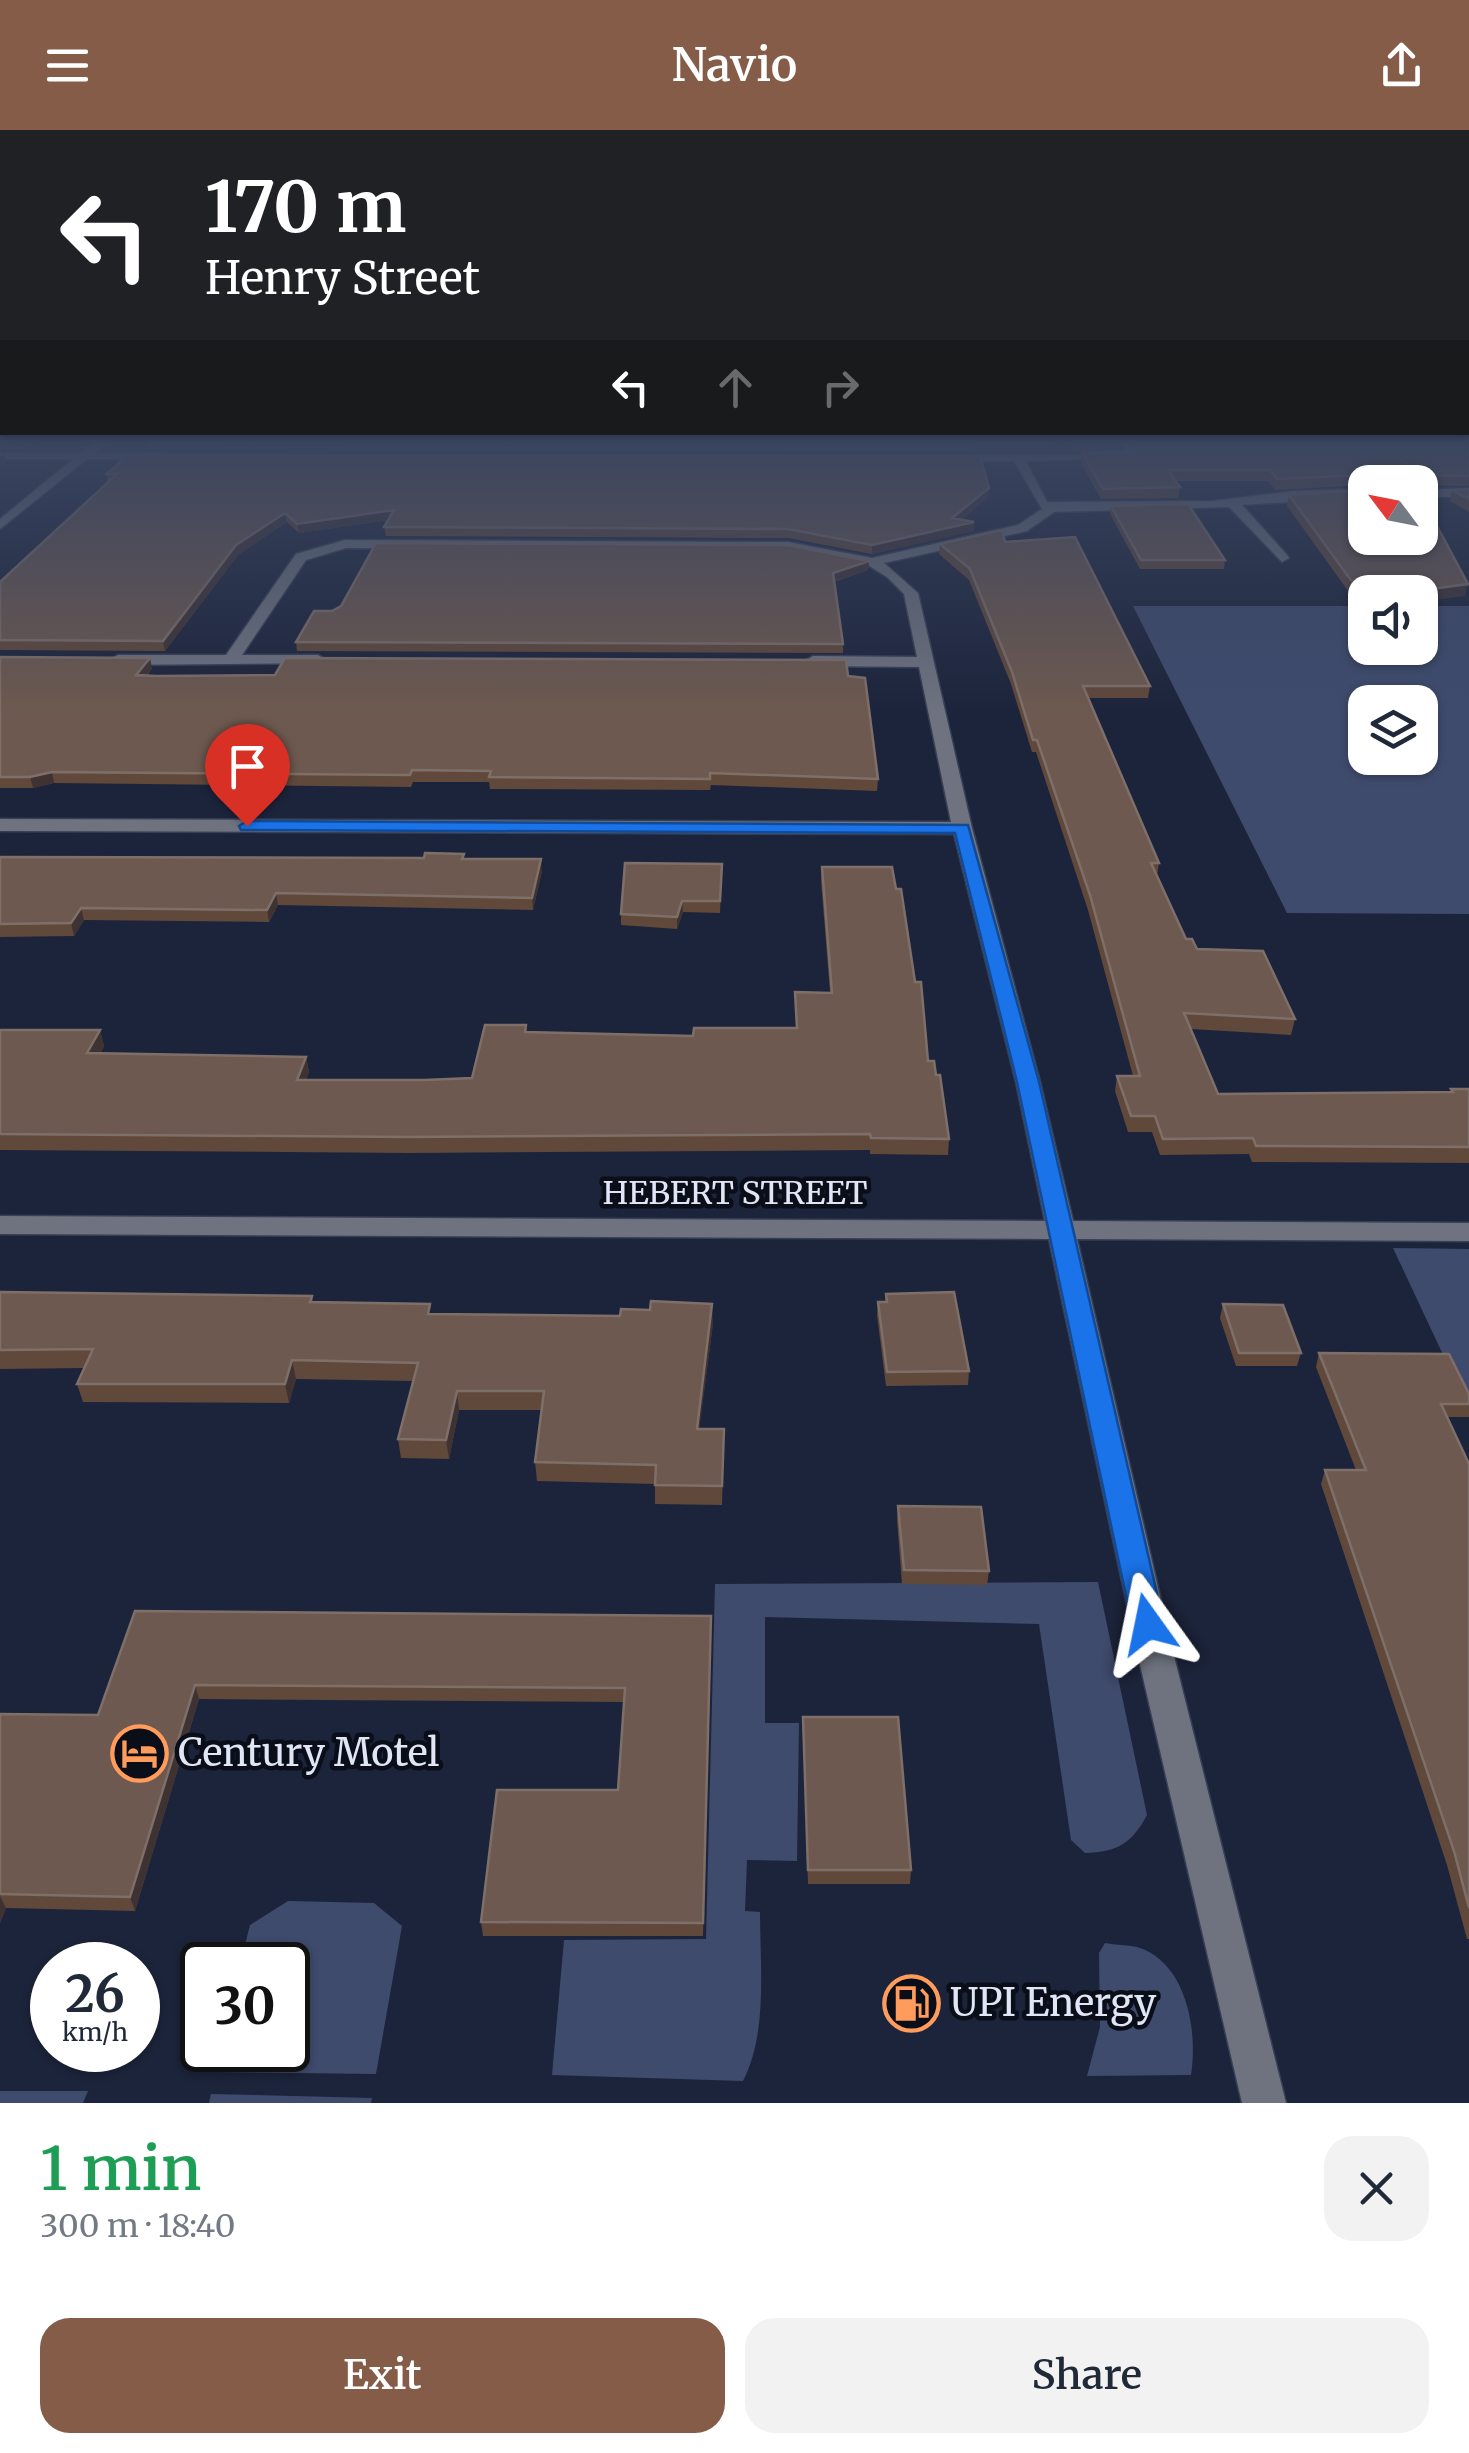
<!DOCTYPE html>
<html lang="en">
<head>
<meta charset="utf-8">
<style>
  body { margin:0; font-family:Merriweather,serif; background:#f2f2f3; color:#1f2937; height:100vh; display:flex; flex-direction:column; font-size:38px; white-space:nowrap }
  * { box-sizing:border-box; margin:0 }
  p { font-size:32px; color:#747a83 }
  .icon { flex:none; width:55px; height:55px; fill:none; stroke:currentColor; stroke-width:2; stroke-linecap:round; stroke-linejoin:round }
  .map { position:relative; height:1973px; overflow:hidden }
  .drawer { display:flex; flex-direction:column; background:#fff; flex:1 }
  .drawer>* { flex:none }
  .banner { position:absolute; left:0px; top:0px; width:1470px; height:305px; box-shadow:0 2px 8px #0004; background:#202124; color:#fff; overflow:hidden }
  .needle { width:65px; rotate:302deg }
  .buttons { position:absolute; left:1348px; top:335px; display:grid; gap:20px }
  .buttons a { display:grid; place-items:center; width:90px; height:90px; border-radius:20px; background:#fff; box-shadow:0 2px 8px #0004; font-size:50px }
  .speed { position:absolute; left:30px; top:1812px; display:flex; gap:20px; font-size:50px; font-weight:700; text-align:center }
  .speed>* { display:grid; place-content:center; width:130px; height:130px; border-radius:50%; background:#fff; box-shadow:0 2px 8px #0004; line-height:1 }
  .speed small { font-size:25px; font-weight:400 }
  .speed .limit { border:5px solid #111; border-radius:15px; background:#fff; color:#111 }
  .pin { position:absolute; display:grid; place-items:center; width:85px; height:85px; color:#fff; margin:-102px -42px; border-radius:50% 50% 50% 0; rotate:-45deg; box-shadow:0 0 10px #0007 }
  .pin .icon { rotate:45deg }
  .me { position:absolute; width:110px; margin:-55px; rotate:348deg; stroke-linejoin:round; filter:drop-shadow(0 0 8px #0008) }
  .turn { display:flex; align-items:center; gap:35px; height:210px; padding:0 40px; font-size:45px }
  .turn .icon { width:130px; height:130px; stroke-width:2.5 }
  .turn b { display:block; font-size:70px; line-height:85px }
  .lanes { display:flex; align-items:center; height:95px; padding:0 40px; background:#0003; justify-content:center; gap:50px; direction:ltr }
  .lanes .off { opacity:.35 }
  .round { display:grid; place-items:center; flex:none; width:105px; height:105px; border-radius:30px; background:#f2f2f3 }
  .headline { display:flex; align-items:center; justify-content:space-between; height:170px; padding:0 40px }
  h1 { font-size:60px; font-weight:600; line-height:75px; color:#1e9e55 }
  .button { display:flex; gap:20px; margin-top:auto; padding:20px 40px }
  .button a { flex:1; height:115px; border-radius:30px; background:#845c47; color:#fff; font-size:40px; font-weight:600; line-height:115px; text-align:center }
  .button a+a { background:#f2f2f3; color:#1f2937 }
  header { display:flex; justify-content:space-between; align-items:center; height:130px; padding:0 40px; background:#845c47; color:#fff; font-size:45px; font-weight:600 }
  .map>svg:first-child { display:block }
  .green { fill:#3f4b6d; fill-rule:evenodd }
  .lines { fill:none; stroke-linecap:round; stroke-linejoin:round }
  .minor-casing { stroke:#373f55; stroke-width:3 }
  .minor { fill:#6e737f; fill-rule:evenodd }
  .wall { fill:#60483b }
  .shaded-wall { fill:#3f3233 }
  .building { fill:#6d594f; stroke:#7f6f69; stroke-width:2.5 }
  .route { fill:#1a73e8; stroke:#114b97; stroke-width:2.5 }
  .labels { text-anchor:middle; stroke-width:9; stroke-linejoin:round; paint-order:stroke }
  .street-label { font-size:32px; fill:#e0e6f5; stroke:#0a0e18 }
  .near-poi-label { font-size:38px; fill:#e0e6f5; stroke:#0a0e18; text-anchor:start }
</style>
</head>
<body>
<header><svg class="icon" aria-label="menu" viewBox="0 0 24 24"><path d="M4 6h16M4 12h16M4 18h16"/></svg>Navio<svg class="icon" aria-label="share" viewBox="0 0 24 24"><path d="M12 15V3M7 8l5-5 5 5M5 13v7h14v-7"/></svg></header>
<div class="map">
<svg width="1469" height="1973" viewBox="0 0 1469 1973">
  <rect width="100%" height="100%" fill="#1c243b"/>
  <path class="green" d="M1133,476H1365V518H1420V476H1469V784L1287,783ZM1420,572V628H1365V572Z
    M1393,1118L1469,1119V1280Z
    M1098,1452L1147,1685C1132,1713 1118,1722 1085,1723L1071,1710L1039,1494L765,1487V1593H799L797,1731L747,1730L745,1781L760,1782C760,1836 768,1902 743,1951L552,1945L564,1810L706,1809L715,1454Z
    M288,1771L374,1773L402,1796L376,1944L214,1942L219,1920H288V1835H240L250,1795Z
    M1105,1813C1115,1815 1127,1815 1137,1817C1187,1832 1198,1901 1191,1945L1087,1946L1100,1897L1099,1823Z
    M0,1961H88L83,1973H0Z
    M211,1964L372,1968L371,1973H209Z"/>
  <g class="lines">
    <defs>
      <path id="minor" d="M99,308H112L95,323H163L169,326L163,329H87L0,399V389L73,329H0V323H81Z
        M1118,308H1129L1137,318L1129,328L1026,331L1047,372L1213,371L1294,361L1365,359V367L1242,375L1287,425L1289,428L1282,432L1229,377L1054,382L1027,401L884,433L918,463L972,698L1040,952L1073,1091L1469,1093V1111L1077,1109L1174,1526L1286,1973H1242L1138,1526L1049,1109L0,1104V1086L1045,1091L1016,952L954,704L0,701V689L951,692L919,537L813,536L805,531L813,526L917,527L904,464L887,447L868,435L788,420L346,418L306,430L242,525H318L326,530L324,533L118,535L110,530L118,525H226L296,424L345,410L788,412L872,428L1018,395L1042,379L1014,331H948L944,326L1116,325L1125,318Z
        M1420,359H1469V367H1420Z"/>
    </defs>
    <use href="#minor" class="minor-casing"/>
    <use href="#minor" class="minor"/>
  </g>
  <path class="wall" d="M0,308H38L23,319L0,320Z
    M148,308H1062L1056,313L976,314L975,321L149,319L147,309Z
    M1067,308H1121L1120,317L1115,321H1074Z
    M1132,308H1469V356L1423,355L1412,349L1414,352H1365V355L1275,360L1268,351H1175L1180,357L1178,368L1101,369L1081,334L1082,323L1129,322L1137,314Z
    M106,344L989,358L988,367L961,390L974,401L872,424L788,408L386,406L384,397L389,390L299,403L287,392L238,425L165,521L0,520V452L108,353Z
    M1469,359V382L1450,371L1452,360Z
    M1289,365L1465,466L1420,462H1365V470L1356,472L1287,376Z
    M1111,376L1225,430L1224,439H1140L1110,384Z
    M1005,412L1150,556L1148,568H1088L1159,733L1157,745L1186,809L1197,819L1295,889L1291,905L1191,899L1218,964L1450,962L1451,959H1469V1033L1252,1032L1249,1024L1160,1025L1152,1002H1128L1115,961L1117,946H1133L1088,780L1036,622H1032L1011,554L969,450L939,424L940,414Z
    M869,431L868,440L834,452L843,514V523L297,521L296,512L332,481Z
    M0,527L152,538L147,546H848L878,649L877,661L711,655L710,660L490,659L489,652H413L411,657L54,653L33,658H0Z
    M464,724V729L542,741L533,780L278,775L269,792L84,790L74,806L0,807V727L424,728Z
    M722,734L720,783L683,782L677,799L621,795V784Z
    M822,737L896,759L915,852L928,931L936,945L949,1009L948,1025L870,1024V1020L410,1023L0,1020V900H100L104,916L100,924L306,927L309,942L306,950H425L472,948L526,895L527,902L693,906L796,898L795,862H830L821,751Z
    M0,1162L312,1166L313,1172L432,1184L713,1193L699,1299H724L722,1375L655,1374V1354L537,1351L535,1332L541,1280H459L449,1329L401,1328L398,1309L413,1251L296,1249L289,1273L83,1272L77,1254L85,1238L0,1239Z
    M886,1164L969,1241L968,1255L886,1256L877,1185L878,1172H885Z
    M1223,1174L1301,1223L1297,1236H1236L1220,1188Z
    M1319,1223L1469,1264V1287H1448L1469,1334V1809H1467L1447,1735L1321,1354L1325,1340H1356L1316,1237Z
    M898,1376L989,1441L987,1455L902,1454L897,1390Z
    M135,1481L711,1486L703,1806H483L481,1792L618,1660L624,1572L199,1569L135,1781L6,1778L0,1793V1584L98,1585Z
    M803,1587L911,1740L910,1754H808Z"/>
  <path class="shaded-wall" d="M24,308H38L23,319L21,310Z
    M1121,308L1120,317L1115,321L1116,311Z
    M4,324L6,333L0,337V326Z
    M989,358L988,367L952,397V388Z
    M394,380L395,389L299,403L297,394Z
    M285,383L287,392L238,425L165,521L163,511L236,415Z
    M974,392V401L872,424V415Z
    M869,431L868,440L832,452L833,443Z
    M1468,454L1465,466L1420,472V462H1408Z
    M1389,455L1388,462H1365V470L1356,472L1358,460Z
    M150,528L152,538L139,556L136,545Z
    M52,642L54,653L33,658L30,647Z
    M541,729L542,741L533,780L532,768Z
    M276,763L278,775L269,792L267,780Z
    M682,771L683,782L677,799V787Z
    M81,778L84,790L74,806L71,793Z
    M100,900L104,916L92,939L87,923Z
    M306,927L309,942L300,966L297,950Z
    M712,1174L713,1193L697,1317V1299Z
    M292,1230L296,1249L289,1273L285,1254Z
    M457,1261L459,1280L449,1329L446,1310Z
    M195,1555L199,1569L135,1781L130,1767Z
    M0,1766L6,1778L0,1793Z"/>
  <path class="building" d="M0,308H24L21,310L0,311Z
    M148,308H975L976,311L147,309Z
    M1073,308H1120L1116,311H1075Z
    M1142,308H1469V346L1425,345L1403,332L1414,352H1370L1371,348L1367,345L1277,349L1270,340H1168L1180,357L1103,359L1082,323L1129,322Z
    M129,325L980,326L989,358L952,388L974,392L872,415L788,399L384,397L394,380L297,394L285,383L236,415L163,511L0,510V452L117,344H106Z
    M1469,359V369L1452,360Z
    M1365,360V408H1420V364L1468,454L1408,462H1404L1389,455L1358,460L1289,365Z
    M1188,374L1225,430H1141L1111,376Z
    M1002,400L1005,412L1075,407L1150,556H1083L1159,733H1151L1186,809H1192L1197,819L1263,821L1295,889L1184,883L1218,964L1453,962L1451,959H1469V1017L1256,1016L1253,1008L1163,1009L1155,986H1131L1117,946H1140L1090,765L1037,610H1033L1012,542L970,439L940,414Z
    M376,413L788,415L869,431L833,443L843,514L296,512L314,481H332L341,476Z
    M0,527L150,528L136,545L157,546L275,545L285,528L846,530L848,546L865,548L878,649L710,643V649L489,647L491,641L412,640L410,645L52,642L30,647H0Z
    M425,723L464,724L462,729H541L532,768L276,763L267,780L81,778L71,793L0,794V727L424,728Z
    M625,733L722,734L720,771H682L677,787L621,784Z
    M822,737H892L896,759H901L915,852H921L928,931H934L936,945H940L949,1009L871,1008L870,1004L408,1007L0,1004V900H100L87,923L306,927L297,950H425L472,948L485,895H526L525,902L693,906L694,898H797L795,862L832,863Z
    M0,1162L312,1166L310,1172L430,1174L428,1184L620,1186L621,1179L650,1180L651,1171L712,1174L697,1299H724L722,1356L655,1355L656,1335L535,1332L544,1261H457L446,1310L398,1309L418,1233L292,1230L285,1254H77L93,1219L0,1220Z
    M954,1162L969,1241L887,1242L878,1172H887L886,1164Z
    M1223,1174L1283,1175L1301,1223H1239Z
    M1319,1223L1449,1224L1469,1264V1274H1441L1469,1334V1778L1454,1721L1325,1340H1366Z
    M898,1376L981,1377L989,1441L904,1440Z
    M135,1481L711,1486L703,1793L481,1792L497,1660H618L625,1558L195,1555L130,1767L0,1764V1584L98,1585Z
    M803,1587H898L911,1740H808Z"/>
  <linearGradient id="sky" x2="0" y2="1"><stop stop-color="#0f1420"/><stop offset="0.53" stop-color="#3a4560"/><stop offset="1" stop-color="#3a4560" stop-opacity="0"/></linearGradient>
  <rect width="1469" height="584" fill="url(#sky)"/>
  <path class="route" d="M247,691L968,695L1039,952L1164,1494L1160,1503L1148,1507L1137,1503L1132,1494L1017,952L955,703L241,700L239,696Z"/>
  <defs>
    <symbol id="hotel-ring" viewBox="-11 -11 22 22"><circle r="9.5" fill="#0a0e18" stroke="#ff9b5b" stroke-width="1.5"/><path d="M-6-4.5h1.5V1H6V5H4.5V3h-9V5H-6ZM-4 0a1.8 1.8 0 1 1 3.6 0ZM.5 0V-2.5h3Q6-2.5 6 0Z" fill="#ff9b5b"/></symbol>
    <symbol id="fuel-ring" viewBox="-11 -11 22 22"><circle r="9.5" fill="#0a0e18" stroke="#ff9b5b" stroke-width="1.5"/><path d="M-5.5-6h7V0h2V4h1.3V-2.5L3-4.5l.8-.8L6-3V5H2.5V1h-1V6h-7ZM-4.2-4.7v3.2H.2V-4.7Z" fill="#ff9b5b"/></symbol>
  </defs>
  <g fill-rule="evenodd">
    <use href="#hotel-ring" x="108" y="1592" width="63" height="63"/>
    <use href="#fuel-ring" x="880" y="1842" width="63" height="63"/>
  </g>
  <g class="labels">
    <g class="street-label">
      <text x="735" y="1074">HEBERT STREET</text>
    </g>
    <g class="near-poi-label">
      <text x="178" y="1636">Century Motel</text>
      <text x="950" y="1886">UPI Energy</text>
    </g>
  </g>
</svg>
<div class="buttons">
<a><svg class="needle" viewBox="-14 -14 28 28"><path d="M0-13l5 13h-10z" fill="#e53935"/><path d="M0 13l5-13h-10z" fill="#747a83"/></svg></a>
<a><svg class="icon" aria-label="sound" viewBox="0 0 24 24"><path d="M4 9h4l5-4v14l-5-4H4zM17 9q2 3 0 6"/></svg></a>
<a><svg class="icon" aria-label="layers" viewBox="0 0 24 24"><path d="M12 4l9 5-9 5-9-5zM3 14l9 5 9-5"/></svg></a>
</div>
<div class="speed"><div>26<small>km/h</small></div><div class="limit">30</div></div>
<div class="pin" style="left:247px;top:696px;background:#d93025"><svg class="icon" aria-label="arrive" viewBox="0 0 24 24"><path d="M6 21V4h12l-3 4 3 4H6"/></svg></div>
<svg class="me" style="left:1148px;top:1494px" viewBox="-20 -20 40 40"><path d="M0-17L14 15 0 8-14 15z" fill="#1a73e8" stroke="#fff" stroke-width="4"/></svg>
<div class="banner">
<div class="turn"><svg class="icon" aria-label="left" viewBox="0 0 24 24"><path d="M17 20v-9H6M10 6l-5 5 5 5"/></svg><div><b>170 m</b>Henry Street</div></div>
<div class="lanes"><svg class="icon" aria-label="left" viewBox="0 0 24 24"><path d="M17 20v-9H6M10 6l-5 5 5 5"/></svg><svg class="icon off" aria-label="ahead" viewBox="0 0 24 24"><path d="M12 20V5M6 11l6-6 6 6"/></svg><svg class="icon off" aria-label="right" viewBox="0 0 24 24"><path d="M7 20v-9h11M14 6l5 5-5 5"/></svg></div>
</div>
</div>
<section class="drawer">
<div class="headline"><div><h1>1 min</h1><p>300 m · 18:40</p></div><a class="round"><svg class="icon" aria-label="close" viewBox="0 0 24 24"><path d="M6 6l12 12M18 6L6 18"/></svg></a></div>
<div class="button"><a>Exit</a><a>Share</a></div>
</section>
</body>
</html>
